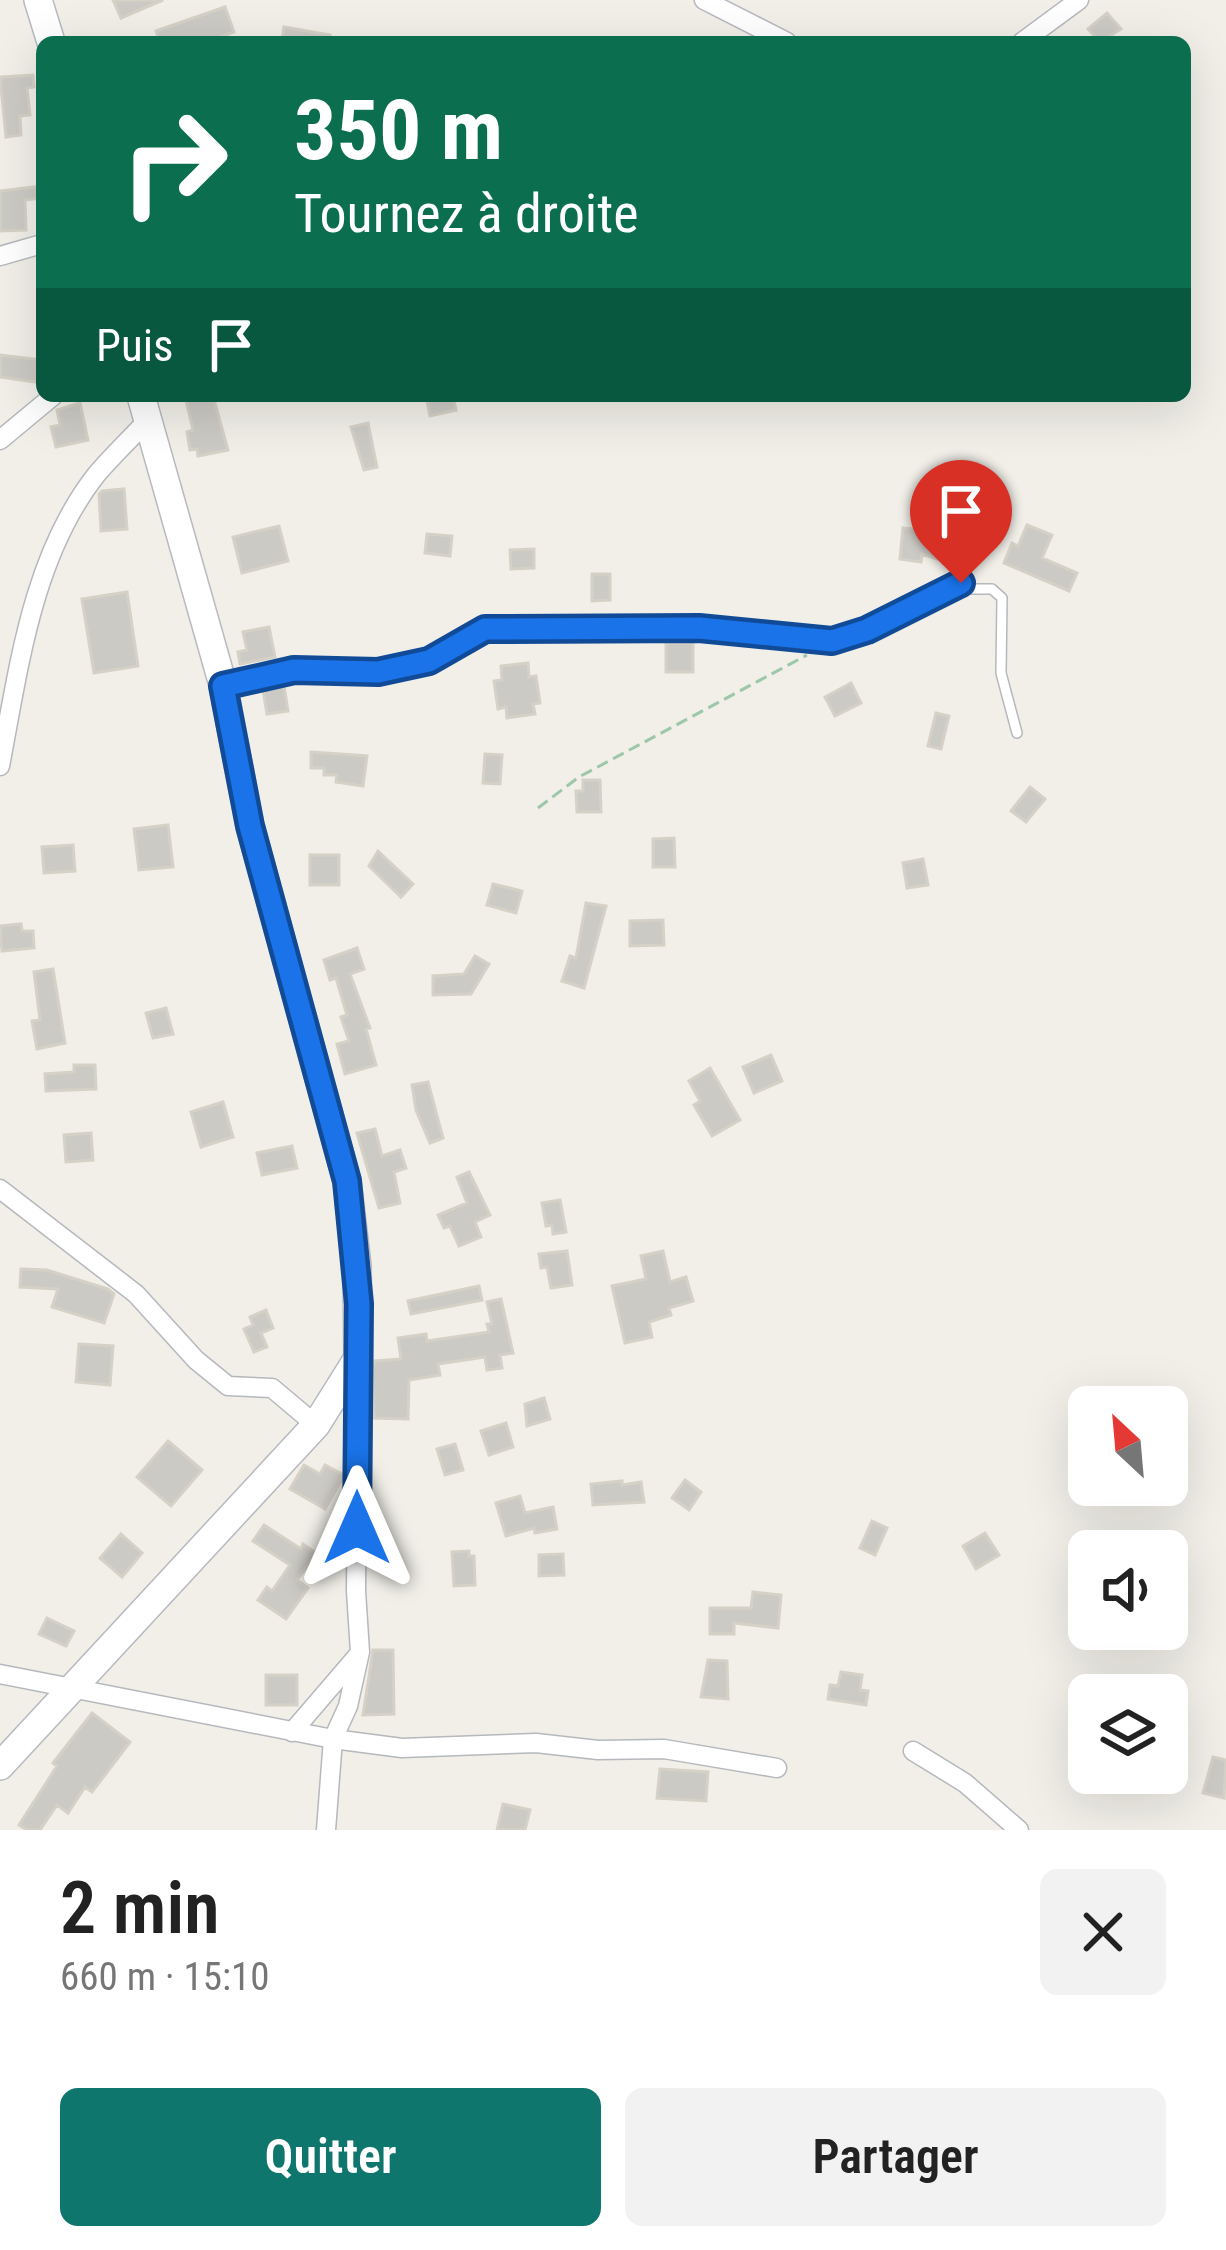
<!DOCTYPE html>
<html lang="fr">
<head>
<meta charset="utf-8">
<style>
  body { margin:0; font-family:"Roboto Condensed",sans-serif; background:#f2f2f2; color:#222; height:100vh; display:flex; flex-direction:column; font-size:45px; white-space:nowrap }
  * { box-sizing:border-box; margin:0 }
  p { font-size:39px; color:#767676 }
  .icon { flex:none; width:66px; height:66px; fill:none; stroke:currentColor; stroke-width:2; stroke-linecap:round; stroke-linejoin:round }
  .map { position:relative; height:1830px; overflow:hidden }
  .sheet { display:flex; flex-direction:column; background:#fff; flex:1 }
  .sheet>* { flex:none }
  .hud { position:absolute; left:36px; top:36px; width:1155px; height:366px; border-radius:18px; box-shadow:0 12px 48px #0002; background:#0b6e4f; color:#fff; overflow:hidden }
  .needle { width:78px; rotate:334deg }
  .buttons { position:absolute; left:1068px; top:1386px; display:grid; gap:24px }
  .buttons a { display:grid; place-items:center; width:120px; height:120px; border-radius:18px; background:#fff; box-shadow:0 12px 48px #0002; font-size:60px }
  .pin { position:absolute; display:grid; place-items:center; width:102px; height:102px; color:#fff; margin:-123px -51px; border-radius:50% 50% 50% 0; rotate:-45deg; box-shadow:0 0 12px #0007 }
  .pin .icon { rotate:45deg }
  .me { position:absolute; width:132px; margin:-66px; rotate:0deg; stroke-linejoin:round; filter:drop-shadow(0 0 9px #0008) }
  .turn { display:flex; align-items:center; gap:42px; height:252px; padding:0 60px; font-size:54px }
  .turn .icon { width:156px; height:156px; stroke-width:2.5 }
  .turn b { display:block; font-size:84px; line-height:102px }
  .then { display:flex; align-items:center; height:114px; padding:0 60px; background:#0003; gap:24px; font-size:45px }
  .round { display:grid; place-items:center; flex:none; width:126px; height:126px; border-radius:18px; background:#f2f2f2 }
  .headline { display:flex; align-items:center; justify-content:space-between; height:204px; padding:0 60px }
  h1 { font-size:72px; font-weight:600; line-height:90px }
  .button { display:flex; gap:24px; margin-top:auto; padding:24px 60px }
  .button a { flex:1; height:138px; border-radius:18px; background:#0f766e; color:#fff; font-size:48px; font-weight:600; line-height:138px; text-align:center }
  .button a+a { background:#f2f2f2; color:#222 }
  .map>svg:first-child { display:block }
  .building { fill:#cccac5; stroke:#d6d1c6; stroke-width:3 }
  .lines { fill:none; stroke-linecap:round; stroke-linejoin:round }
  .lane-casing { stroke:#b5b8bc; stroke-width:12 }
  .street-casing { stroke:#b5b8bc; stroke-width:21 }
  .secondary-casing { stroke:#b6babf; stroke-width:30 }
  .path { stroke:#9cc7a9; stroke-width:3; stroke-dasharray:12 6; stroke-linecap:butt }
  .lane { stroke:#fff; stroke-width:9 }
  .street { stroke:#fff; stroke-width:18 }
  .secondary { stroke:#fff; stroke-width:27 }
  .route-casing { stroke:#114b97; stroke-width:30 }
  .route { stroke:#1a73e8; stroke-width:21 }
</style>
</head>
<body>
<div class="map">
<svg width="1226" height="1830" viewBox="0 0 1226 1830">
  <rect width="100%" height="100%" fill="#f1efe8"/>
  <path class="building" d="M113,0H163L121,18Z
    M225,7L234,32L206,42H160L156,31Z
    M1107,13L1121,29L1100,42L1088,29Z
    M284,27L330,35L329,42L282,40Z
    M33,75L34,87L27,88L30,115L20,116L21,135L6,137L0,77Z
    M42,186V198L25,200L26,230L0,231V191Z
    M0,355L42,360V383L0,377Z
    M185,396H213L228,450L198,456L197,449L190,450L187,432L193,430Z
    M426,396H453L456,410L430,416Z
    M80,403L88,440L56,447L51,427L60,425L57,410Z
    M368,423L377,467L364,470L351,427Z
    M124,489L127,529L101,531L99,494L102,491Z
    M1027,525L1052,535L1042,558L1077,573L1069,591L1004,563L1012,543L1018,546Z
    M279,526L288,561L242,573L233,537Z
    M903,528L925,530L924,537L952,547L946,562L922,554L921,562L900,559Z
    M427,534L452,536L450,556L425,553Z
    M534,549V568L511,569L510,550Z
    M592,574H610V600L592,601Z
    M127,592L138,666L94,673L82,599Z
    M269,627L275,657L240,664L238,652L247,650L243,632Z
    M666,643H693V672H666Z
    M528,663L529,677L536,676L540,703L533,704L535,714L507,718L506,707L498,709L494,681L502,680L501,666Z
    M851,683L861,703L835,716L825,697Z
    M284,686L288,711L267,714L263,690Z
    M936,713L949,716L941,749L928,746Z
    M311,752L367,756L363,786L336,782L337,775H324V768H311Z
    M485,754L502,755L500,784L483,783Z
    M583,780H600L601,812H577L576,791H583Z
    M1030,787L1045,799L1026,822L1011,811Z
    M168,825L173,867L139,870L134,829Z
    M674,838L675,867H653V839Z
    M73,845L75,871L44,873L42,847Z
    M378,851L413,884L401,897L369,866Z
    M310,855H339V885H310Z
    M923,859L928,885L907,888L903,863Z
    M493,884L522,891L516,913L487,905Z
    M586,903L606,906L584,988L562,981L570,956L576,958Z
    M663,920L664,945L630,946V921Z
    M21,924L22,931H33L34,948L2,951L0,926Z
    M357,948L364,969L350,974L370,1028L366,1029L376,1065L345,1074L337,1044L349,1041L341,1017L347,1015L336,978L330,980L324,960Z
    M475,956L489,964L471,994L433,995V976L464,974Z
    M53,969L65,1043L37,1049L32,1021L40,1020L34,972Z
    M166,1008L173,1034L153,1038L146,1013Z
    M771,1055L782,1081L754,1093L743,1067Z
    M74,1065H95L96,1089L46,1091L45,1074L74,1072Z
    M710,1068L740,1120L712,1136L694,1105L700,1101L689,1081Z
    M428,1082L443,1138L430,1143L416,1110L412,1085Z
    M223,1102L233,1137L201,1147L191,1112Z
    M375,1129L382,1156L400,1150L406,1168L394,1172L400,1203L379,1208L357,1133Z
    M91,1133L93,1160L66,1162L64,1135Z
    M292,1146L297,1168L262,1175L257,1153Z
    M469,1172L490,1215L475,1222L481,1237L459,1246L450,1226L444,1228L438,1215L467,1203L457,1177Z
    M560,1200L566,1232L553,1234L552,1225L546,1226L542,1203Z
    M567,1251L572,1285L551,1288L547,1267L541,1268L539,1254Z
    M663,1251L670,1282L686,1277L693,1301L669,1308L671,1315L649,1322L652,1337L625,1343L612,1286L646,1279L641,1256Z
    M21,1269L47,1270L108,1289L114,1294L104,1323L52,1307L58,1289L20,1287Z
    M479,1286L482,1300L411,1314L408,1301Z
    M501,1299L513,1353L500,1355L502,1368L487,1370L485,1357L438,1364L440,1375L409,1380L408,1419L374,1418L372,1369L375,1361L401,1359L398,1338L426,1334L427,1341L489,1332L487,1324H492L487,1302Z
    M266,1310L273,1328L261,1333L267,1347L254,1352L244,1329L253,1325L250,1317Z
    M79,1344L113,1346L110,1385L76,1382Z
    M544,1398L550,1419L527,1426L525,1404Z
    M506,1423L513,1447L489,1455L481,1431Z
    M168,1441L202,1470L171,1506L137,1477Z
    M455,1444L463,1470L445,1475L437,1449Z
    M304,1465L320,1474L325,1465L344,1475L325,1509L290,1489Z
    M685,1480L701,1492L689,1510L672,1498Z
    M622,1481V1485L641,1482L644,1502L593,1505L591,1484Z
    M520,1496L525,1513L553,1507L557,1529L535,1533L534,1528L506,1536L496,1503Z
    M872,1521L887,1528L875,1555L860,1548Z
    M264,1525L301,1549L303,1544L316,1553L297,1580L308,1588L286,1619L258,1600L267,1587L272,1591L290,1565L253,1541Z
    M985,1533L999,1555L976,1569L963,1546Z
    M121,1534L142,1553L122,1577L100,1558Z
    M469,1551V1556H474L475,1585L454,1586L452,1552Z
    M563,1554L564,1575L539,1576V1555Z
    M753,1592L781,1595L778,1628L734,1623V1634H710V1608H751Z
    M47,1618L74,1631L66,1646L39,1634Z
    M373,1650H393L394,1714L363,1715Z
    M708,1660L727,1661L728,1699L701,1697Z
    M841,1672L862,1675L860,1690L868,1691L866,1705L828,1699L830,1685L838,1686Z
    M266,1675H297V1705H266Z
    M92,1713L130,1742L92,1792L85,1787L68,1813L57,1805L40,1830H27L19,1825L57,1766L53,1763Z
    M1213,1757L1226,1760L1224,1798L1203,1793Z
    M660,1769L708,1772L706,1801L657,1798Z
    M503,1804L530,1810L525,1830H497Z"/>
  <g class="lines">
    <defs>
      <path id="lane" d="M961,583L972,589H992L1002,598L1001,673L1017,733"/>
      <path id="street" d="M704,0L787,42
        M1022,42L1079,0
        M0,256L42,244
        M0,440L53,396
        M223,685L294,670L378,672L429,661L485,629L699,628L833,641L867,630L961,583
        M0,766C19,667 32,557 96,475C112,456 131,438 148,420
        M0,1189L136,1294L196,1360L228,1386L272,1388L316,1425
        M358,1362L356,1591L360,1652L348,1706L333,1739L402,1748L536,1743L598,1750L664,1749L777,1768
        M0,1674L333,1739L326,1830
        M292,1732L359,1654
        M913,1751L965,1783L1019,1830"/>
      <path id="secondary" d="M38,0L51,42
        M0,1766L316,1425L358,1358L357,1266L347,1181L250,826L223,685L141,396"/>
    </defs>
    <use href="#lane" class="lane-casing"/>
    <use href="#street" class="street-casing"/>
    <use href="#secondary" class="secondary-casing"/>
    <path class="path" d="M538,808L579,777L807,655"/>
    <use href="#lane" class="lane"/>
    <use href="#street" class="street"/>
    <use href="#secondary" class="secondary"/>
  </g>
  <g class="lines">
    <defs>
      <path id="route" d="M357,1528L359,1304L347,1181L250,826L223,686L294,670L378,672L429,661L485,629L699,628L832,641L867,630L961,583"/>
    </defs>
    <use href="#route" class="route-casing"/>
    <use href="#route" class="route"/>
  </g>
</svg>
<div class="buttons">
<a><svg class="needle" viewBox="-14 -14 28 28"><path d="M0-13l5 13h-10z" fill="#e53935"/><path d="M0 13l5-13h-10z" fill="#767676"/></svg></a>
<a><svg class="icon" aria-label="sound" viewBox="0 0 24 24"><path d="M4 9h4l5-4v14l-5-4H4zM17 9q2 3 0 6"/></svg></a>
<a><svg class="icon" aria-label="layers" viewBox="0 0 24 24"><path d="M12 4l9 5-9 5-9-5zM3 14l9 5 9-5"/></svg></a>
</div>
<div class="pin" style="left:961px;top:583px;background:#d93025"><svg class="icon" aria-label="arrive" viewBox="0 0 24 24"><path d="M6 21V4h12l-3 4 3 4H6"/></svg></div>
<svg class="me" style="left:357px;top:1528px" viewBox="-20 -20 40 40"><path d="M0-17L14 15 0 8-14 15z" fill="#1a73e8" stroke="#fff" stroke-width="4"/></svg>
<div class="hud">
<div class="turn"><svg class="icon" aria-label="right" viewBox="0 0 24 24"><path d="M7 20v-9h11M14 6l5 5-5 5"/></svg><div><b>350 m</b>Tournez à droite</div></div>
<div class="then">Puis<svg class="icon" aria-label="arrive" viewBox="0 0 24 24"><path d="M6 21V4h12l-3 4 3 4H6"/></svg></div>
</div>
</div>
<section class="sheet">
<div class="headline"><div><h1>2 min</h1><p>660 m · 15:10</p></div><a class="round"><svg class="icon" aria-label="close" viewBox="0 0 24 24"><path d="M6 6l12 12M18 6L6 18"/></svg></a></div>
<div class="button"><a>Quitter</a><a>Partager</a></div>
</section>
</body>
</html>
